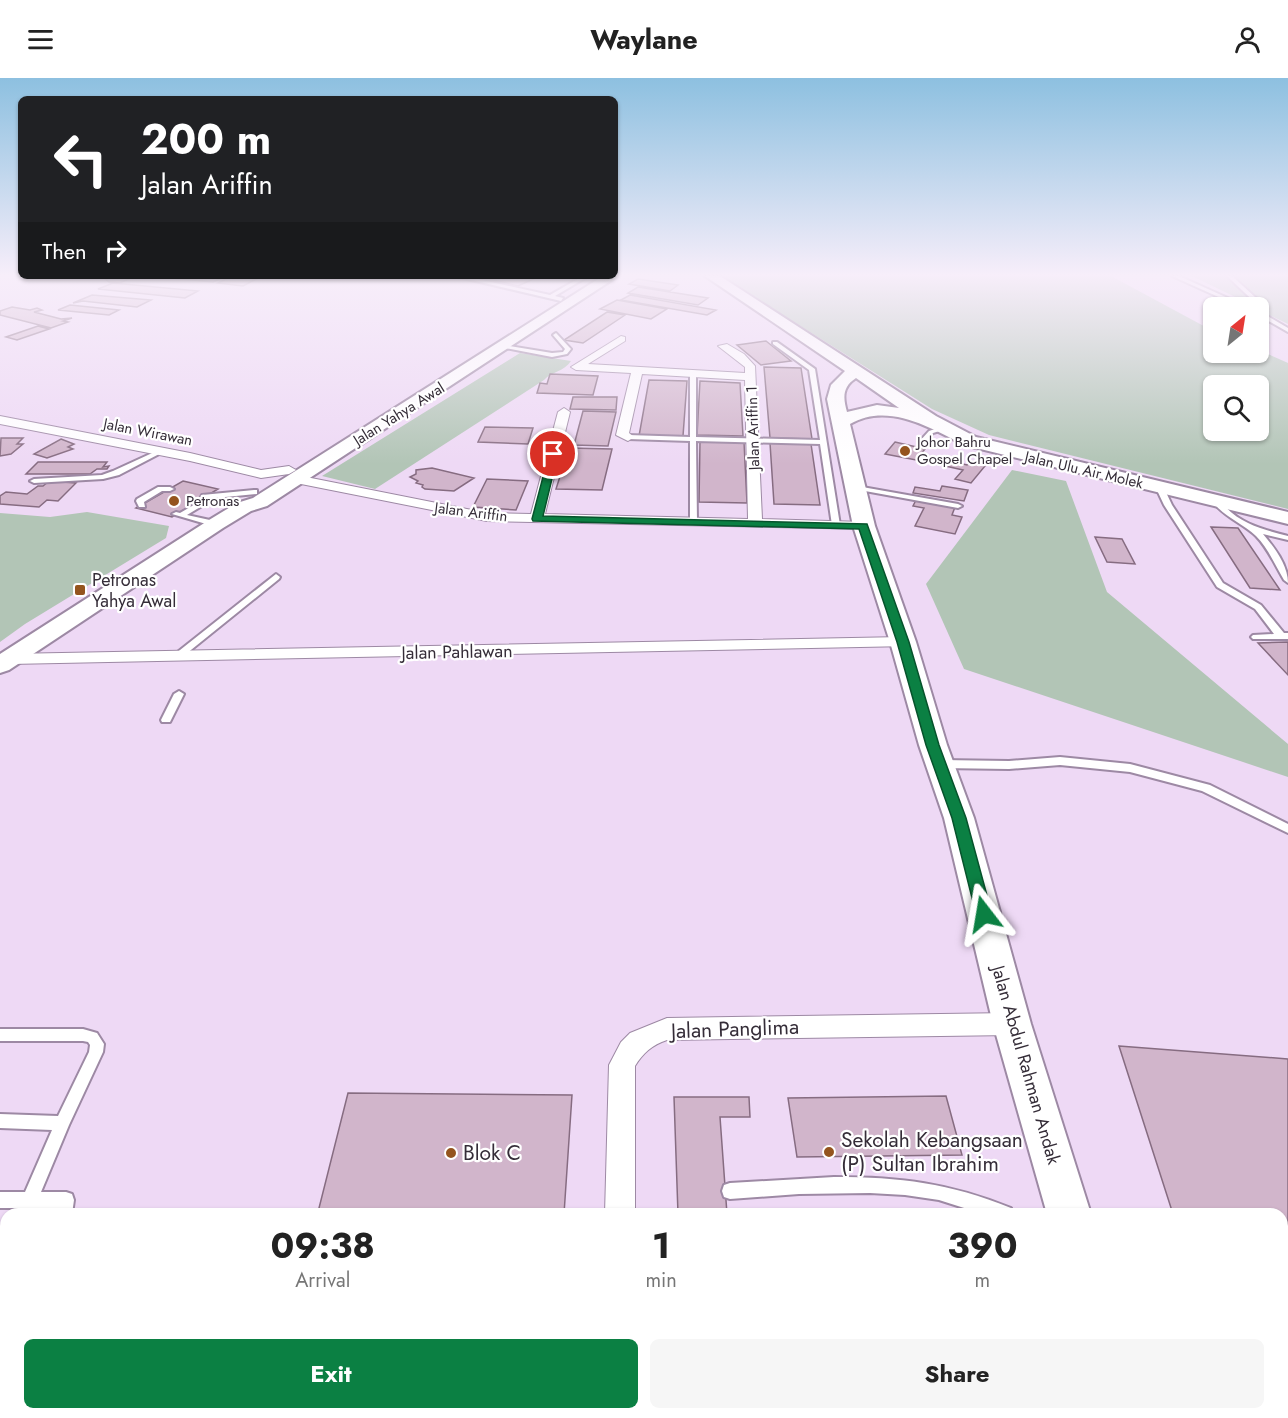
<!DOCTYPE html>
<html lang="en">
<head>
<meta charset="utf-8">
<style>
  body { margin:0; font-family:Jost,sans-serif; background:#f6f6f6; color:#222; height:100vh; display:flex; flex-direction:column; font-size:22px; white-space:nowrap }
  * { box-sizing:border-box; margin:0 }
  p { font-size:20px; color:#767676 }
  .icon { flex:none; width:33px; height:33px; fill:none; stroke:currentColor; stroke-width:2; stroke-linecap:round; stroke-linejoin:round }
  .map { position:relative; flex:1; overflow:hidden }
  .panel { position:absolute; left:0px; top:1130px; width:1288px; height:212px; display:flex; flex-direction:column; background:#fff; border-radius:18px 18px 0 0; box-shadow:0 2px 4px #0004 }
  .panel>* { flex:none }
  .top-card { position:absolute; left:18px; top:18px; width:600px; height:183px; border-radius:9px; box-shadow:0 2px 4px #0004; background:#202124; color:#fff; overflow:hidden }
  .needle { width:39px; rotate:30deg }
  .controls { position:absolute; left:1203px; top:219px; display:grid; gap:12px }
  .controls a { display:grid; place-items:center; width:66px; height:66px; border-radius:9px; background:#fff; box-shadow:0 2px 4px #0004; font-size:30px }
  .pin { position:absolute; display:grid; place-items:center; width:51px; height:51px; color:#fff; margin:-26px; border:3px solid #fff; border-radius:50%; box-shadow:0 2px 6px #0007 }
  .me { position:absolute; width:66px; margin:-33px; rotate:346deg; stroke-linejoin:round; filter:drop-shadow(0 0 4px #0008) }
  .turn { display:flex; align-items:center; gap:21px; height:126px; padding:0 24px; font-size:27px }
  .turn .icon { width:78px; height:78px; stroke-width:2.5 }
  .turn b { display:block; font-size:42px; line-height:51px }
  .then { display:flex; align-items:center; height:57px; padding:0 24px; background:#0003; gap:12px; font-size:22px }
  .eta { display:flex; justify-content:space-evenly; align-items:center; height:102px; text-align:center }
  .eta b { font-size:36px; font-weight:700; line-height:42px }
  .cta { display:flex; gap:12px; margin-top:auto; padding:12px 24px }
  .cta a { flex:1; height:69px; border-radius:9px; background:#0b8043; color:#fff; font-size:24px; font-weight:700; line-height:69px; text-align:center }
  .cta a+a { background:#f6f6f6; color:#222 }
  header { display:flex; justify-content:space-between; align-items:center; height:78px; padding:0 24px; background:#fff; font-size:27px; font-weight:700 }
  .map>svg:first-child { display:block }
  .green { fill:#b2c5b6; fill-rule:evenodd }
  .building { fill:#d1b5cb; stroke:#866c81; stroke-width:1.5 }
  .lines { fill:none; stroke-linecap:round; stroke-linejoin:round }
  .lane-casing { stroke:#9d89a4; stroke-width:4 }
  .street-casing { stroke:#9d89a4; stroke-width:2 }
  .secondary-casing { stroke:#9d89a4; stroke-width:4 }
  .lane { fill:#fff; fill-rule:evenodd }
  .street { fill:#fff; fill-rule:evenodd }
  .secondary { fill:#fff; fill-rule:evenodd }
  .route { fill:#0b8043; stroke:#07532c; stroke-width:1.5 }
  .poi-dot { fill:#94541e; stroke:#fff; stroke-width:2 }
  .labels { text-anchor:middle; stroke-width:4.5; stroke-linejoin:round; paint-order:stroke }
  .far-street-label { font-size:15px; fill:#352d38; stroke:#fff }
  .far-poi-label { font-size:15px; fill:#352d38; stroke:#fff; text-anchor:start }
  .poi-label { font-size:18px; fill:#352d38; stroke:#fff; text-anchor:start }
  .street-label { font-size:18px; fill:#352d38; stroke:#fff }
  .near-street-label { font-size:21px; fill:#352d38; stroke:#fff }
  .near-poi-label { font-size:21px; fill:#352d38; stroke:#fff; text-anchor:start }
</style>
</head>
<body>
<header><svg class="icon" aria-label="menu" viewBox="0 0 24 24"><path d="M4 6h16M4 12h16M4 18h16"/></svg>Waylane<svg class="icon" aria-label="person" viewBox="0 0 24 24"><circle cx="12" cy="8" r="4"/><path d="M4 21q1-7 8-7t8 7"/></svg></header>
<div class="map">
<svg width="1288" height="1340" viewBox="0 0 1288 1340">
  <rect width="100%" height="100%" fill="#eed9f5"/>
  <path class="green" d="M721,198H1111L1213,253L1214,274H1258L1259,272L1288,285V431L989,357L932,331ZM1214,308H1258V352H1214Z
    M1192,198H1288V246L1259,232L1258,230Z
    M520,275L571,283C564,294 552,293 544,302L375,411L322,398Z
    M1012,392L1066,403L1107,514L1288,666V699L964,591L926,506Z
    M87,434L169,448L166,460L25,546L0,564V435L50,439Z"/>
  <path class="building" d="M135,198L120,205L109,204L103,199Z
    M150,198H223L225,199L213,204Z
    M232,198H262L243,208L218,205Z
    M475,198H540L518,208Z
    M638,201L678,207L670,213L629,206Z
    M113,205L198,213L185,220L98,211Z
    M638,209L708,220L698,227L628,215Z
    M92,217L151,222L137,229L83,223L73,225Z
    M630,217L716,232L707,237L621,222Z
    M617,222L667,231L651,241L600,231Z
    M70,227L119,232L109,237L58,232Z
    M12,229L30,232L37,230L42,232L34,234L61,241L72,240L63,243L68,244L51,250L0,237V233Z
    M607,234L625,237L583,265L564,262Z
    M38,248L49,251L17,262L6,259Z
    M766,263L791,283L761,287L737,267Z
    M764,289L801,290L812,361L770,360Z
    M550,296L598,298L593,317L537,315L540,305L547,306Z
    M649,302L687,303L683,358H639Z
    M700,303L740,305L743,358L697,357Z
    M573,319H617L616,332L570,331Z
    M583,333L616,334L608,368L574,367Z
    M485,349L533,350L528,366L478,364Z
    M1,360H23L17,366H23L11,376L0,378Z
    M61,361L74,366L68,369L73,371L47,380L34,376Z
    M700,363L744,364L747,425L699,424Z
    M895,364L925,371L916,382L885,376Z
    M770,365L811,366L820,427L774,426Z
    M569,370L612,371L602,412L556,411Z
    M946,382L967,387L970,384L985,388L971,405L955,401L963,392L941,387Z
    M38,384H107L103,389L109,388L107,391H97L90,396H26Z
    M432,390L474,400L454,413L425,411L422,409L423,407L416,405L418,403L410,399L416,396V392Z
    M487,401L528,403L516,432L473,429Z
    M49,403L76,405L58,423L47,422L39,429L0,426V418L6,414L27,416L38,408H43Z
    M183,403L218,411L172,439L136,430Z
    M942,408L968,412L964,423L913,415L915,409L940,413Z
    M916,422L955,429L952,437L962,439L955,456L915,448L924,430L913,428Z
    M1211,449L1238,450L1280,512L1250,510Z
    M1095,459L1122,461L1135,486L1107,484Z
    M1288,564V597L1258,565Z
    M1119,968L1288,981V1166L1282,1165V1136H1173Z
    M348,1015L572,1017L564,1136L318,1134Z
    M946,1018L962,1077L797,1079L788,1020Z
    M674,1019H749L750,1039H720L727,1136H678Z
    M714,1335H1029L1031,1340H714Z"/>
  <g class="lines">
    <defs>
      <path id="lane" d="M454,198H464L550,217L583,198L587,199L555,218L563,220L561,223Z
        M1172,198H1179L1250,230H1243Z
        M1227,198H1232L1267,230L1264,236L1288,250V254L1258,237V234H1260L1262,231Z
        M556,255L571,271L567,276L552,279L500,269L503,267L552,275L563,274L565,271L553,257Z
        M773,264H777L815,291L840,447L836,449L832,447L820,366L696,363L697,444L693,446H690V363L628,361L625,359L628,357L690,359V296L693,294L696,296V359L820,362L809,292L773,266Z
        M944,348L946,349V351L933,355L924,365L919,364L929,353Z
        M161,371L164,373L163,374L119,397L103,401L34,405L30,403L34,401L102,397L113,393Z
        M851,407L958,426L962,428L958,430L854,411H851Z
        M1157,408L1164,410L1172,427L1223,505L1261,527L1284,555H1288V561H1253L1251,559L1253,557L1274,556L1255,531L1217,509L1164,427L1156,410Z
        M158,409H170L174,411L170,413H162L144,424L145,429H139L136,423L137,421Z
        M254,412H257V416L215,420L187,437L219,444V448H213L172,436L176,434L180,435L204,421L201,419L202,417Z
        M1213,421H1219C1236,445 1261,451 1288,458V462L1263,456C1274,469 1288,487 1288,505L1284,502C1275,487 1268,470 1256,458C1242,445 1224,439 1212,423Z
        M276,496L280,499L279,501L181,580H175L173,578L175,576Z
        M179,613L184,616L170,644H162L161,642L174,616Z
        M1060,679L1130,686L1210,707L1288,746V755L1202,713L1130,694L1060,687L1009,691L941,690L936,686L941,682L1009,683Z
        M0,951H83L97,955L104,966L103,974L69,1047L41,1114H66L72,1116L74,1122L72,1136H56L57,1130H0V1114H25L52,1052L0,1050V1036L58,1038L89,974L90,967L88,964L83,963H0Z
        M834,1099C901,1099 949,1105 1011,1130L1013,1136H983L939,1122L905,1117L870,1115L799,1116L730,1121L724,1119L722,1113L724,1107L730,1105Z
        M1282,1303H1288V1321H1282Z"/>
      <path id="street" d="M621,258L625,259V263L588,286L745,295V289L718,268L727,266L744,276L755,288L762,441L864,444L871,448L869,451L487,443L296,405L289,401L296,397L487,435L531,436L558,334L564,330L570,334L545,436L748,441L745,302L642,296L629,355L634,359L628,363L616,357L631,295L576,292L571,289Z
        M0,338L190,375L261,392L289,388L296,392L289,396L261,400L190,383L0,346Z
        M903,559L909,560L912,564L909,568L10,586L4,585L1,581L4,577L10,576Z
        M1012,935L1021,938L1025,946L1021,954L1012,957L667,962C652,967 643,975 635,988V1136H605L609,987L621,964L630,955L667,940Z
        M601,1335H635V1340H601Z"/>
      <path id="secondary" d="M603,198H618L267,428L251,433L223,450L9,592L0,595V576L209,442L237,425L253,420Z
        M705,198H720L936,338L976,359L1288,434V446L964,367C930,349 887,324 850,346L875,448L916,564L947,667L974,740L1031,946L1091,1136H1047L993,946L944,740L919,667L890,564L853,448L827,321L831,307L845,293ZM856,300L899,330L877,327L847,334C843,320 842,309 856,300Z
        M1107,1335H1157L1159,1340H1109Z"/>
    </defs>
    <use href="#lane" class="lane-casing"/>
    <use href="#street" class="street-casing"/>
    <use href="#secondary" class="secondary-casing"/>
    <use href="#lane" class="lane"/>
    <use href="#street" class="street"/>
    <use href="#secondary" class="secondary"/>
  </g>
  <linearGradient id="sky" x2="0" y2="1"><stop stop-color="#8dc0e0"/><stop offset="0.51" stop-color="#f7eefa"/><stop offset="1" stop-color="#f7eefa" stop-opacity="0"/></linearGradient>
  <rect width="1288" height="386" fill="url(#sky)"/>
  <path class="route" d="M553,374L558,376L543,438L867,446L909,564L939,667L966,740L992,836L990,840L984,842L979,840L976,836L952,740L926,667L897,564L859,451L533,443L532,441L549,376Z"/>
  <g class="poi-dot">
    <circle cx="905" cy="373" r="6"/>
    <circle cx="174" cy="423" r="6"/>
    <rect x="74" y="506" width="12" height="12" rx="3"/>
    <circle cx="829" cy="1074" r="6"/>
    <circle cx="451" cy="1075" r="6"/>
  </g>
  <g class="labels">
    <g class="far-street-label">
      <text transform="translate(399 336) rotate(-32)" y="5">Jalan Yahya Awal</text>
      <text transform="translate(753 350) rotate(-92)" y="5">Jalan Ariffin 1</text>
      <text transform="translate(148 354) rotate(11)" y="5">Jalan Wirawan</text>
      <text transform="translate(1084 392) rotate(13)" y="5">Jalan Ulu Air Molek</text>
      <text transform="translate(471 434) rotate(7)" y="5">Jalan Ariffin</text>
    </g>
    <g class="far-poi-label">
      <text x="917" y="369">Johor Bahru<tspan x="917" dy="17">Gospel Chapel</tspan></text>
      <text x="186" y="428">Petronas</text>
    </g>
    <g class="poi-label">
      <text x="92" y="508">Petronas<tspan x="92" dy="21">Yahya Awal</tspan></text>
    </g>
    <g class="street-label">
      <text transform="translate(457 574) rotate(-1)" y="6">Jalan Pahlawan</text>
      <text transform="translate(1026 987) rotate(74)" y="6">Jalan Abdul Rahman Andak</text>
    </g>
    <g class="near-street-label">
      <text transform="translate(735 951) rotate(-2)" y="7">Jalan Panglima</text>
    </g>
    <g class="near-poi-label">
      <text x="841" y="1069">Sekolah Kebangsaan<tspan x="841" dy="24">(P) Sultan Ibrahim</tspan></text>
      <text x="463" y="1082">Blok C</text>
    </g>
  </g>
</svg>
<div class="controls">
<a><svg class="needle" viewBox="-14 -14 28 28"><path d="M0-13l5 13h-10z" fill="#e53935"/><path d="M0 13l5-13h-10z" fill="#767676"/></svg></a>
<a><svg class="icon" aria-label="search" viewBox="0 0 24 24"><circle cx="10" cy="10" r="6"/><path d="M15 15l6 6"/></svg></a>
</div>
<div class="pin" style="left:553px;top:376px;background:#d93025"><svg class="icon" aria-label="arrive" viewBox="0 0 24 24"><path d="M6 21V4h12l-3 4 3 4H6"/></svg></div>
<svg class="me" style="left:984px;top:836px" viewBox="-20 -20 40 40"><path d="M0-17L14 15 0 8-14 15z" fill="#0b8043" stroke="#fff" stroke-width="4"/></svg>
<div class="top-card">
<div class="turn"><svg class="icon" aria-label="left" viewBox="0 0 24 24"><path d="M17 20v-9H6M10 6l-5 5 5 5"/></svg><div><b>200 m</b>Jalan Ariffin</div></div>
<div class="then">Then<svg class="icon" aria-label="right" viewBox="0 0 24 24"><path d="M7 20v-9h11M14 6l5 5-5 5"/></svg></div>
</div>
<section class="panel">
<div class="eta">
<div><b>09:38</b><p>Arrival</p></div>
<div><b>1</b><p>min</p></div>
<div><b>390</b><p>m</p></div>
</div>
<div class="cta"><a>Exit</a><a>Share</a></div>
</section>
</div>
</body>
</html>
